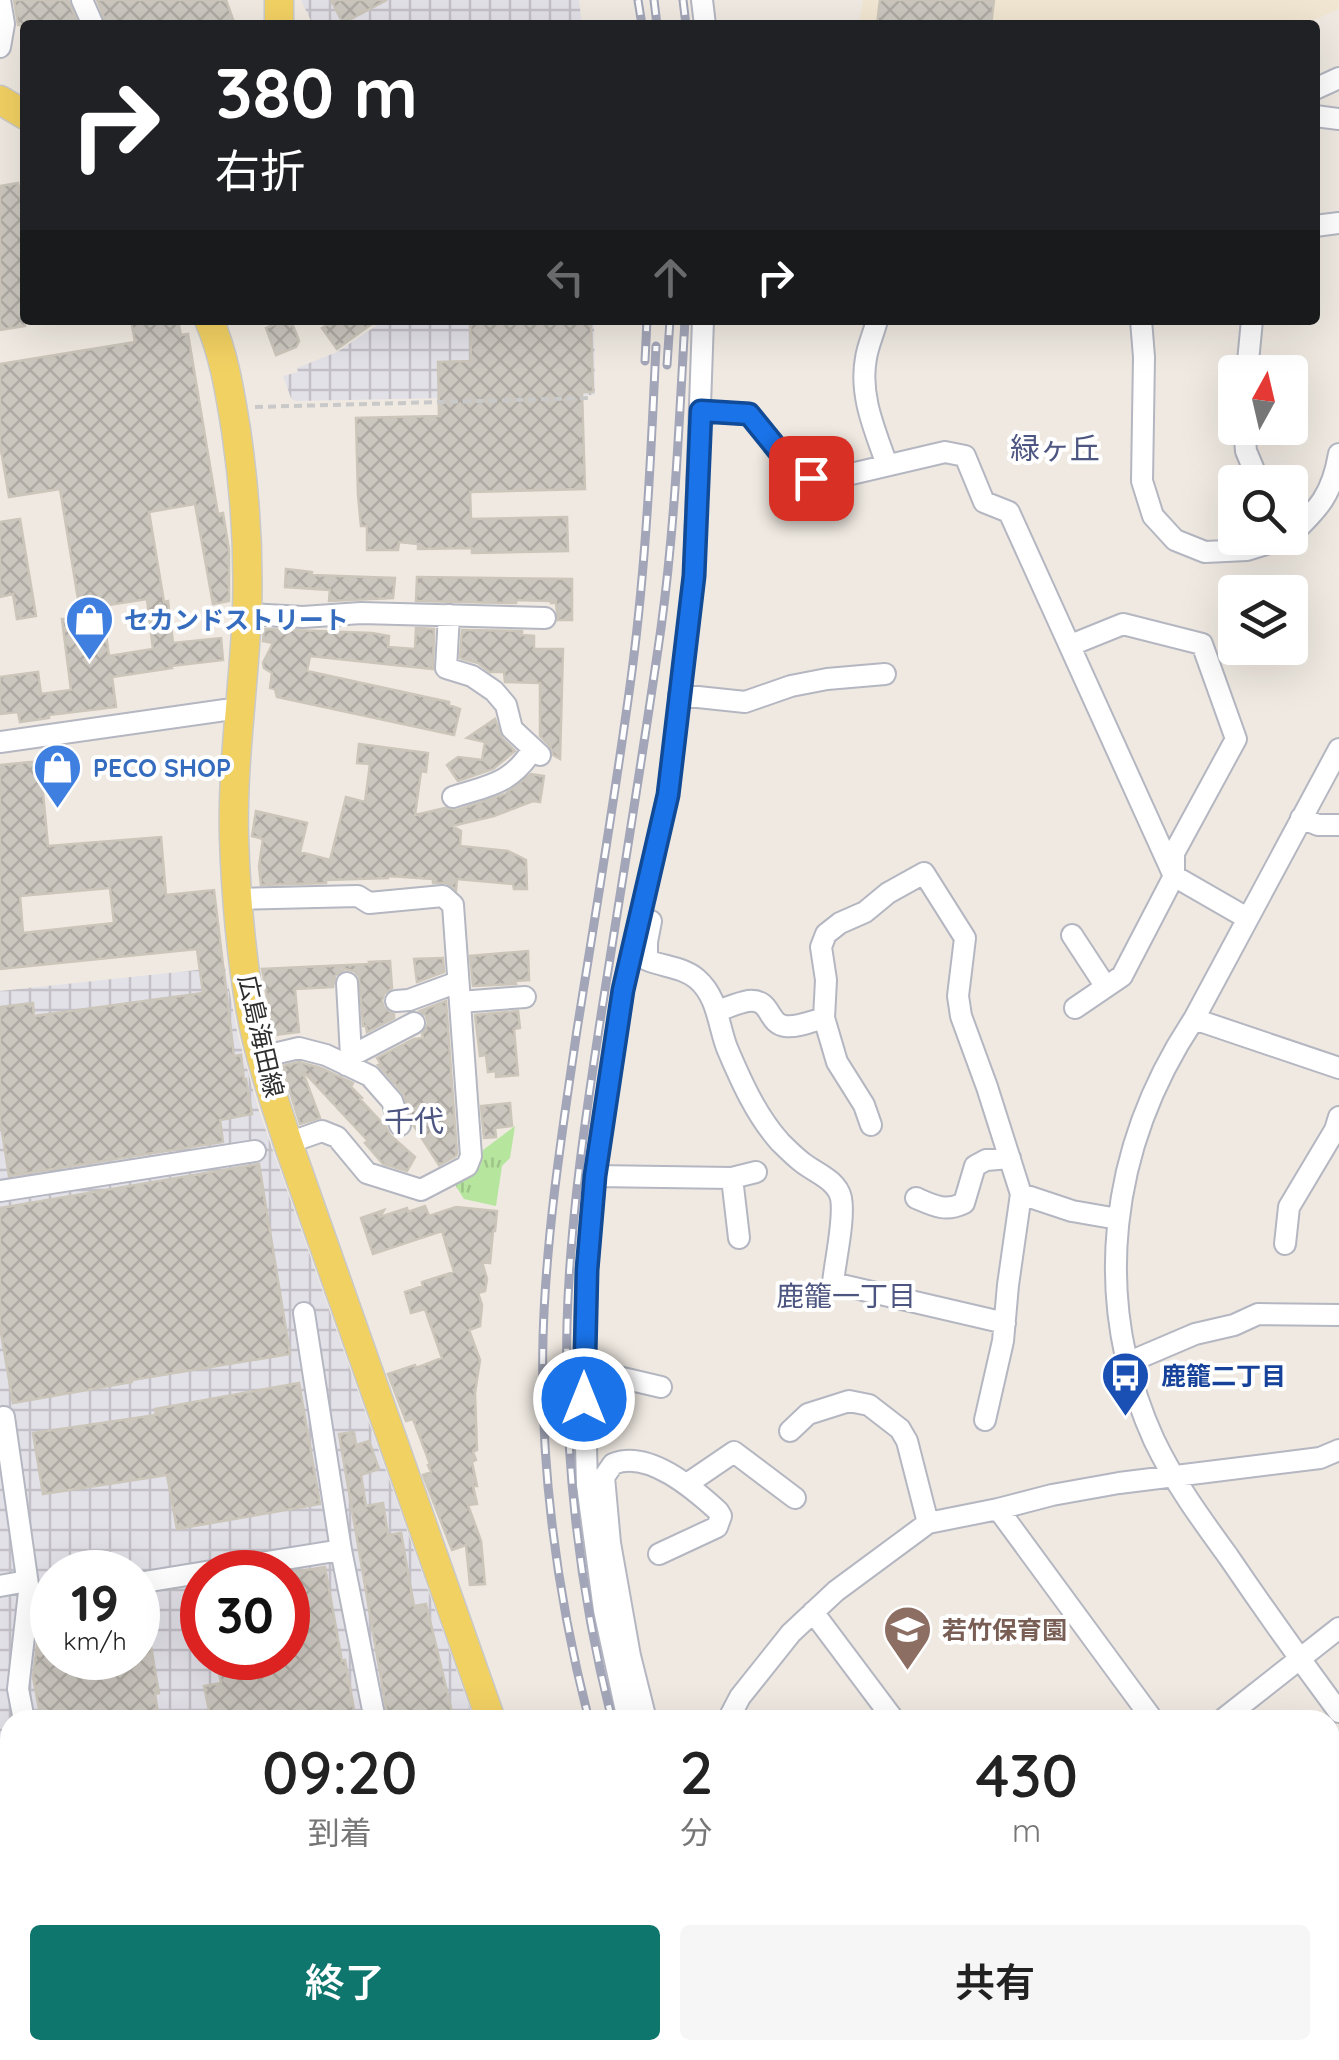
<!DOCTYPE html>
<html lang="ja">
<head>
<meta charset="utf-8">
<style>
  body { margin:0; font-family:Quicksand,"Noto Sans JP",sans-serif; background:#f6f6f6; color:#222; height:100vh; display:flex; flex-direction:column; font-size:38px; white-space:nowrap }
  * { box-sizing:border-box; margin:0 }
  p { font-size:32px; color:#767676 }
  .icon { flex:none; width:55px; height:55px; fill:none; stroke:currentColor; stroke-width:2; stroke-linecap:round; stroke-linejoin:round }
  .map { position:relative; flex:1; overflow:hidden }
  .sheet { position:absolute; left:0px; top:1710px; width:1340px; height:350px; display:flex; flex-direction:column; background:#fff; border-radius:30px 30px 0 0; box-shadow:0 10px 40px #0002 }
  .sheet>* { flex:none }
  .banner { position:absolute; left:20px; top:20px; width:1300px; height:305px; border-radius:10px; box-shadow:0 10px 40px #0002; background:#202124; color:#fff; overflow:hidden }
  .needle { width:65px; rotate:8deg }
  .fabs { position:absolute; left:1218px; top:355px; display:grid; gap:20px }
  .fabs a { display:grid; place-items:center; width:90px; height:90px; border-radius:10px; background:#fff; box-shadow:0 10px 40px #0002; font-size:50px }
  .speed { position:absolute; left:30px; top:1550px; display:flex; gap:20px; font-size:50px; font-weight:700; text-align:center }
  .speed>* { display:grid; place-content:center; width:130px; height:130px; border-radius:50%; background:#fff; box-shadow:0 10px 40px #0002; line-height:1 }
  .speed small { font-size:25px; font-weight:400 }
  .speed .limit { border:15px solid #d22; background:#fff; color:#111 }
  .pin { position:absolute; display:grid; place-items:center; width:85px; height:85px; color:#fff; margin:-42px; border-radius:20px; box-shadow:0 5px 15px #0006 }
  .me { position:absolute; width:110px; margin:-55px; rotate:0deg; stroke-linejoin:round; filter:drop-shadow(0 0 8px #0008) }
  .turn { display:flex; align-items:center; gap:35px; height:210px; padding:0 30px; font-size:45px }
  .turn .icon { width:130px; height:130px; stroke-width:2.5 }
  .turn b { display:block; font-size:70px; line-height:85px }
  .lanes { display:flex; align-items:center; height:95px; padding:0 30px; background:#0003; justify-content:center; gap:50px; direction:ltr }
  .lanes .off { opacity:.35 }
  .eta { display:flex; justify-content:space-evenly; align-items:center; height:170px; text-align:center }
  .eta b { font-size:60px; font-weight:600; line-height:70px }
  .button { display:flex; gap:20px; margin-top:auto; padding:20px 30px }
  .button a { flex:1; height:115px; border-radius:10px; background:#0f766e; color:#fff; font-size:40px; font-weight:600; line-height:115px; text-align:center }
  .button a+a { background:#f6f6f6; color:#222 }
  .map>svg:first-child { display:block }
  .industrial { fill:url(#industrial-grid); fill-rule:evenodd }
  .education { fill:#f0e6d1 }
  .park { fill:url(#park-tufts) }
  .building { fill:url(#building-cross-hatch); stroke:#cbc5ba; stroke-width:2.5; fill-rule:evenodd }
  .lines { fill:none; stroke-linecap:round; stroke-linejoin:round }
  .minor-casing { stroke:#b4b7c1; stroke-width:24 }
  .major-casing { stroke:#c9c9c9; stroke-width:31 }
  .path { stroke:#c9c9c9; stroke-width:4; stroke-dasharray:8 5; stroke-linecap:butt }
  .minor { stroke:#fff; stroke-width:20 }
  .major { stroke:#f2d163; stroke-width:28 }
  .rail-casing { stroke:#a3a6b8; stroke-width:9 }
  .rail { stroke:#fff; stroke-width:5; stroke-dasharray:15; stroke-linecap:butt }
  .route-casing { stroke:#114b97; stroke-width:25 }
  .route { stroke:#1a73e8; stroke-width:18 }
  .labels { text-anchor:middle; stroke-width:8; stroke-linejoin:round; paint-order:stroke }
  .shop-label { font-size:25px; font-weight:bold; fill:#366cbe; stroke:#fff; text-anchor:start }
  .street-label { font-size:25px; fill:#2e2e2e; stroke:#fff }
  .transit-label { font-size:25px; font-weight:bold; fill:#164399; stroke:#fff; text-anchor:start }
  .education-label { font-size:25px; font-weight:bold; fill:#785e54; stroke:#fff; text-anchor:start }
  .neighbourhood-label { font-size:28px; fill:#4d5680; stroke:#fff }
  .quarter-label { font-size:30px; fill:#4d5680; stroke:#fff }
</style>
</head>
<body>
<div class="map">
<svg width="1339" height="2060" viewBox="0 0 1339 2060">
  <defs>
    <pattern id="industrial-grid" width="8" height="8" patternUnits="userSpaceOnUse" patternTransform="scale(2.5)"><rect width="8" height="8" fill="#e3e1e8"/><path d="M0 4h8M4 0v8" fill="none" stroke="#c3c1c7"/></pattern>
    <pattern id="park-tufts" width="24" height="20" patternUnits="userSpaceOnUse" patternTransform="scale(2.5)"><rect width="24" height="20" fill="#b6e59e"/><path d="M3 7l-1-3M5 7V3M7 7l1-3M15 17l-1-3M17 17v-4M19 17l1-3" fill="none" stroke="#9dc588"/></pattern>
    <pattern id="building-cross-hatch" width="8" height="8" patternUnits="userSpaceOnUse" patternTransform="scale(2.5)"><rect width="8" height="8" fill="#cbc7bf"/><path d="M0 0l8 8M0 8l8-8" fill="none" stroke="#afaba4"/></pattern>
  </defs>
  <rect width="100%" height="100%" fill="#efe9e1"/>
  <path class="industrial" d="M301,0H579L582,25H313Z
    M385,320H594L595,395L295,401L291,398L283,376L298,372L297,368L337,352Z
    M225,967L238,1036L259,1111L474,1720H10V2050H590L594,2060H0V991ZM52,1572H138V1658H52ZM202,1572H288V1658H202Z"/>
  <path class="education" d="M863,0H1339V9L1303,25H859Z"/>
  <path class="park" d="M515,1126L510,1158L502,1166L496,1206L464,1199L454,1183L474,1174L473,1169L480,1166L483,1150Z"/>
  <path class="building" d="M14,0H68L78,24L18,25Z
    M97,0H226L235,25H107Z
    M331,0H387L343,23Z
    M880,0H994L991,25H877Z
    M18,183L25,223V326L0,330V186Z
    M131,320H178L181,335L188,334L218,514L223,513L229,550V601L213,604L195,504L149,512L164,602L168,601L173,643L221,638L223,660L171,666L172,668L112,677L116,707L49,715V718L20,722L18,712L0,714V677L38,672L41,694L71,690L62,619L81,617L60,489L9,497L0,444V364L135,342ZM147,599L153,649L109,656L102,606Z
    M285,320H291L299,341L296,347L276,355L266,328Z
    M334,320H377L337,349L322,328Z
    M470,320H591L593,392H582L585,489L470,492L471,519L567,517L568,551L472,553V548L418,549V544L399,542L398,550H367V526H361L358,495L356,418L439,416L438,362L471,361Z
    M20,519L36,616L17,619L13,594L0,597V522Z
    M286,569L312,572L311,575L395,578L393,598L329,601L330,590L285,587Z
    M417,577L572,579V620H558L556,603H551V601L516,600V603H511L416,601Z
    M416,628L434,629L433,669L310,656L307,671L449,702V705L460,709L454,735L277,697L275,689L270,688L272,673L264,668L263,663L273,643L263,641L264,629L372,633L389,636L388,647L415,649Z
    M462,630L522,631V635L534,636V649H563L560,759L553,755L550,746L540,736V683L505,682L504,672H490L478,663L460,658Z
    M495,719L502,738L515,751L493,769L458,781L447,765L458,757L482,760L485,742L467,738Z
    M359,744L428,753L426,772L421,771L415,815L445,808L457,810L505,794L531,774L544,776L540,802L533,801L494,816L452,826L461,831L460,846L508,851L526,860L527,889H514L513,884L457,879L456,890L447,883H433V879L388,876V878L326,880V883L261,885L259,866L263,839L252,836L256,811L307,823L300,852L330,860L346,797L365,802L370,764L357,763Z
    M40,761L48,846L161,837L166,895L214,890L234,1056L241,1055L244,1080L246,1079L252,1114L220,1120L223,1142L9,1176L0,1119V1007L33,1003L34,1016L203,993L197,949L0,969V765ZM110,888L114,923L23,933L20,896Z
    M528,951L529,980L515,981L516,984L473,986L470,956Z
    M443,958L444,972L417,982L414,959Z
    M390,961L392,988L384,994L382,1001L384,1008L394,1014V1018L367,1032L366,1026H363L359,976L354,971L345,969L335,976L333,987L295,989L299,1032L274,1035L262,969L370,964L369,962Z
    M446,1001L457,1153L456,1156L439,1165L414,1126L403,1093L378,1065L381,1064L377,1058L414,1039L423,1038L422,1034L428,1023L426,1016L420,1011Z
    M518,1011L520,1028L514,1029L518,1075L496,1077V1071L488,1072L486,1055L480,1056L475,1015Z
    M299,1062L321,1068L353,1083L351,1087L362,1098L360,1099L386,1127L390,1135L415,1157L407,1171L383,1164L365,1143L368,1141L302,1070L320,1118L300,1124L282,1066Z
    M510,1103L512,1126L495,1128L496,1137L484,1138L481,1106Z
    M259,1164L290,1354L132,1380V1382L13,1403L0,1327V1208Z
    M425,1206L429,1216L456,1207L497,1211L495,1231H493L490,1263L482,1262L487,1279L485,1291L478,1293L482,1305L480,1326L469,1330L480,1360L475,1393L477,1450L473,1452L476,1460L472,1462L477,1486H473L477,1504L468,1505L481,1541L485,1584L470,1585L466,1545L452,1550L423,1475L431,1472L428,1465L430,1464L413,1419L406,1421L388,1374L415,1365L416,1368L442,1358L425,1309L411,1313L405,1292L423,1286L422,1282L454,1272L442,1231L373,1254L361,1218L384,1210L380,1217L407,1208L408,1212Z
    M299,1383L320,1504L177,1529L167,1475L43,1494L33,1433L156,1415L155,1409Z
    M354,1432L356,1445L369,1441L379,1469L361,1475L366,1506L383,1503L388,1535L401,1533L414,1606L426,1604L454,1720H388L339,1434Z
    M325,1567L342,1661L345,1660L356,1720H211L204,1686L221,1683L216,1658H288V1573Z
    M145,1612L159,1693L155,1694L159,1720H62L61,1710L40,1714L33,1677L38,1637L52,1635V1658H138V1613Z"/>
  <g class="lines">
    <defs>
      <path id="minor" d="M82,0L93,25
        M702,0L705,25
        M0,47L4,24L0,0
        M1315,89L1339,78
        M1315,116L1339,119
        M1315,226L1339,223
        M877,320C874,333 868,345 866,358C859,396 875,430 887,465
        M1141,320L1144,357L1142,481L1153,516L1175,540L1205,552L1247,550L1286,538
        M1247,372L1252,320
        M701,411L749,414L796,472L811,478H834L945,452L965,456L984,502L1009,512L1174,876L1247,918
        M1244,428L1246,451L1259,482
        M1290,536C1319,508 1332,495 1339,454
        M247,614L303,617L361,613L545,618
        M449,615L446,668L472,676L494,691L506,705L512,729L540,755
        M1071,645L1123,624L1202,644L1236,739L1174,853V876L1122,976L1075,1008
        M679,695L745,702L791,686L827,679L885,674
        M0,742L225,710L239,711
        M1339,749L1194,1019C1109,1147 1090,1299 1154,1440C1174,1482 1201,1519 1228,1556C1264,1609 1301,1661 1339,1712
        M453,797C490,785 511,784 533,749
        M1301,818L1318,825H1339
        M238,899L358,896L369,903L443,896L453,905L471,1156L467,1166L421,1190L367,1173L337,1137L322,1131L288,1143
        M651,921L647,942V960C664,967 683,967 697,979C718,997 718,1025 727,1048C741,1081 756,1115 780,1142C787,1149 795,1157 803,1163C816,1173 837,1180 841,1198C845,1219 835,1261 833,1283L1005,1323
        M1072,935L1106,987
        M396,1001L409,1000L458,982
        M460,1002L525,997
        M717,1011C727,1008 737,1003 748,1001C772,998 767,1024 785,1026C796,1028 813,1021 824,1018
        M1194,1019L1339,1068
        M351,1056L414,1023
        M261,1057L299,1048L326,1055L370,1076L392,1101L400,1125
        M346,1065L351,1056L347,983
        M871,1125L864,1105L837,1062L824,1018L826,980L821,947L826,934L840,923L865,912L888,893L924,873L965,938L958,996L961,1016L987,1087L1021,1194L1008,1285L1003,1341L985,1420
        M595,1176L732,1178L756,1172
        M732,1178L739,1238
        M0,1191L255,1151
        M1021,1194L1072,1211L1118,1219
        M916,1198C934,1206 946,1212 964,1203L975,1166L986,1160L1010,1158
        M1285,1244L1289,1207L1335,1130L1339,1117
        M304,1313L341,1550L375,1720
        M1127,1363L1195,1334L1234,1325L1258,1314L1339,1315
        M584,1369L661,1387
        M4,1417L29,1592L18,1689L24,1720
        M790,1431L808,1414L849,1401L869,1405L900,1429L907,1441L928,1523
        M687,1484L734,1452L795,1498
        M998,1509L1153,1720
        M138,1583L341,1550
        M0,1586L27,1581
        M813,1612L894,1720
        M628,1720L604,1610L587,1485L584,1369L587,1270L595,1176L623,990L668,795L694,576L703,320
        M646,1720L630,1656L610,1543L604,1477L613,1464C648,1449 694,1489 718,1511L721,1516L717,1527L659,1554
        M728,1720L740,1697L791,1633L836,1591L928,1523L998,1509L1052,1495L1119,1483L1320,1458L1339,1450
        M1222,1720L1339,1628
        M1330,1866L1339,1860
        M1330,1961L1339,1974
        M0,2008L10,2007
        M1330,2043L1339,2036
        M71,2050L73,2060
        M800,2050L810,2060
        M1107,2050L1115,2060
        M895,2060L908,2050
        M991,2060L1005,2050
        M1073,2060L1086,2050
        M1308,2060L1321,2050"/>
      <path id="major" d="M279,0V25
        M0,100L25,115
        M209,320C224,354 230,393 236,430C245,491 249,550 247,611C244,687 232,762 234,838C236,896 241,955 251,1012C259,1056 274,1100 288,1143L491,1720
        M608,2050L611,2060"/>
    </defs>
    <use href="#minor" class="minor-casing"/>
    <use href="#major" class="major-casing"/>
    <path class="path" d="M255,407L590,398"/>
    <use href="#minor" class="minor"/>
    <use href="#major" class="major"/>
    <defs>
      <path id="rail" d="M638,0L642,25
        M654,0L657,25
        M683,0L686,25
        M645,361L647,320
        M667,365L670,320
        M589,1720C557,1596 540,1466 543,1338C546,1234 562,1132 577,1030C596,910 616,791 632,671C646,563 651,455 656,346
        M612,1720C579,1590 564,1458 567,1324C570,1218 586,1113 602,1009C622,882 643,755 661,628C675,526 679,423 685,320
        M713,2050L718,2060
        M737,2050L742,2060"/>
    </defs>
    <use href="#rail" class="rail-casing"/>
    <use href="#rail" class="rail"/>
  </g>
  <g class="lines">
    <defs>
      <path id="route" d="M584,1399L587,1270L595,1176L623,990L668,795L694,576L701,411L749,414L796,472L811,478"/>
    </defs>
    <use href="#route" class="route-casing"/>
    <use href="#route" class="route"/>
  </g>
  <defs>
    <symbol id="shop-pin" viewBox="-11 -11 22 30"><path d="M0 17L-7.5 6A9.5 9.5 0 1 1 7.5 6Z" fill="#3f7fe0" stroke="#fff"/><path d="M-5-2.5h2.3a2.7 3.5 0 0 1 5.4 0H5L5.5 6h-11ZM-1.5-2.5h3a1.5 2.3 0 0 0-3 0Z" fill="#fff"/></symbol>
    <symbol id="bus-pin" viewBox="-11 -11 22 30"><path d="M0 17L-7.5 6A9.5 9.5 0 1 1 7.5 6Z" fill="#1a4fb4" stroke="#fff"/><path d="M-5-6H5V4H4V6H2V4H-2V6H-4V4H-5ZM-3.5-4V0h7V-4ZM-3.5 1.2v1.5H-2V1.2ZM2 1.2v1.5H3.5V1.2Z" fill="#fff"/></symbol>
    <symbol id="school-pin" viewBox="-11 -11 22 30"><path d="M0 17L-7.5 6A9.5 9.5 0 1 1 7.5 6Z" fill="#8d6e63" stroke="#fff"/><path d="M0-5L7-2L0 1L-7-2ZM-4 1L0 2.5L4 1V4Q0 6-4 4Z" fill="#fff"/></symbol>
  </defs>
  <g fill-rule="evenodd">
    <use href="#shop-pin" x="62" y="592" width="55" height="75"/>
    <use href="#shop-pin" x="30" y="740" width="55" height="75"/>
    <use href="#bus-pin" x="1098" y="1348" width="55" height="75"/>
    <use href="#school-pin" x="880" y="1602" width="55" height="75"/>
  </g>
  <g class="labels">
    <g class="shop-label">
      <text x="124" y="629">セカンドストリート</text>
      <text x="93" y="777">PECO SHOP</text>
    </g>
    <g class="street-label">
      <text transform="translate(261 1036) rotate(77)" y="9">広島海田線</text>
    </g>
    <g class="transit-label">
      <text x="1161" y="1385">鹿籠二丁目</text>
    </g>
    <g class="education-label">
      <text x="942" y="1639">若竹保育園</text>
    </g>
    <g class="neighbourhood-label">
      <text x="846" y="1306">鹿籠一丁目</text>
    </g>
    <g class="quarter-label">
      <text x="1055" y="459">緑ヶ丘</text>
      <text x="414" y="1132">千代</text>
    </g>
  </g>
</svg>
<div class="fabs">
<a><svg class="needle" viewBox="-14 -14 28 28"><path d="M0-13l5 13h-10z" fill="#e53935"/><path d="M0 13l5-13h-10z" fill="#767676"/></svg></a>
<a><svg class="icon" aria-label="search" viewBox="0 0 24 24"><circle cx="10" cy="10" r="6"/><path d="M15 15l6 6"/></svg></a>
<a><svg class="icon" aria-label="layers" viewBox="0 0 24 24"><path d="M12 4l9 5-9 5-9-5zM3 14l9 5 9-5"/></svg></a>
</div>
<div class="speed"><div>19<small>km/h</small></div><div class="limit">30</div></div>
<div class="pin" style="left:811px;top:478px;background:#d93025"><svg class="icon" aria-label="arrive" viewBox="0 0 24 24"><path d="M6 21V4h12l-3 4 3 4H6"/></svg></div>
<svg class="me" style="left:584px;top:1399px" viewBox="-20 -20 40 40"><circle r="17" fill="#1a73e8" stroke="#fff" stroke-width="3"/><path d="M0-11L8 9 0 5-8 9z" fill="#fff"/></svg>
<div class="banner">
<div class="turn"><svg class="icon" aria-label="right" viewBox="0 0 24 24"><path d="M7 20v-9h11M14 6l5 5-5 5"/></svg><div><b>380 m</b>右折</div></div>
<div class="lanes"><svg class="icon off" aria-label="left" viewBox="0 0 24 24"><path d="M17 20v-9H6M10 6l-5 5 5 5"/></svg><svg class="icon off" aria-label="ahead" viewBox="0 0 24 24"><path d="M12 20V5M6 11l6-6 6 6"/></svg><svg class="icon" aria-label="right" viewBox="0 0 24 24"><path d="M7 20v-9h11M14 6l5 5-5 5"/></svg></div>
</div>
<section class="sheet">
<div class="eta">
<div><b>09:20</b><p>到着</p></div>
<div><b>2</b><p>分</p></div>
<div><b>430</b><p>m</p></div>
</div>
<div class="button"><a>終了</a><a>共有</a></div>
</section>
</div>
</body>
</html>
